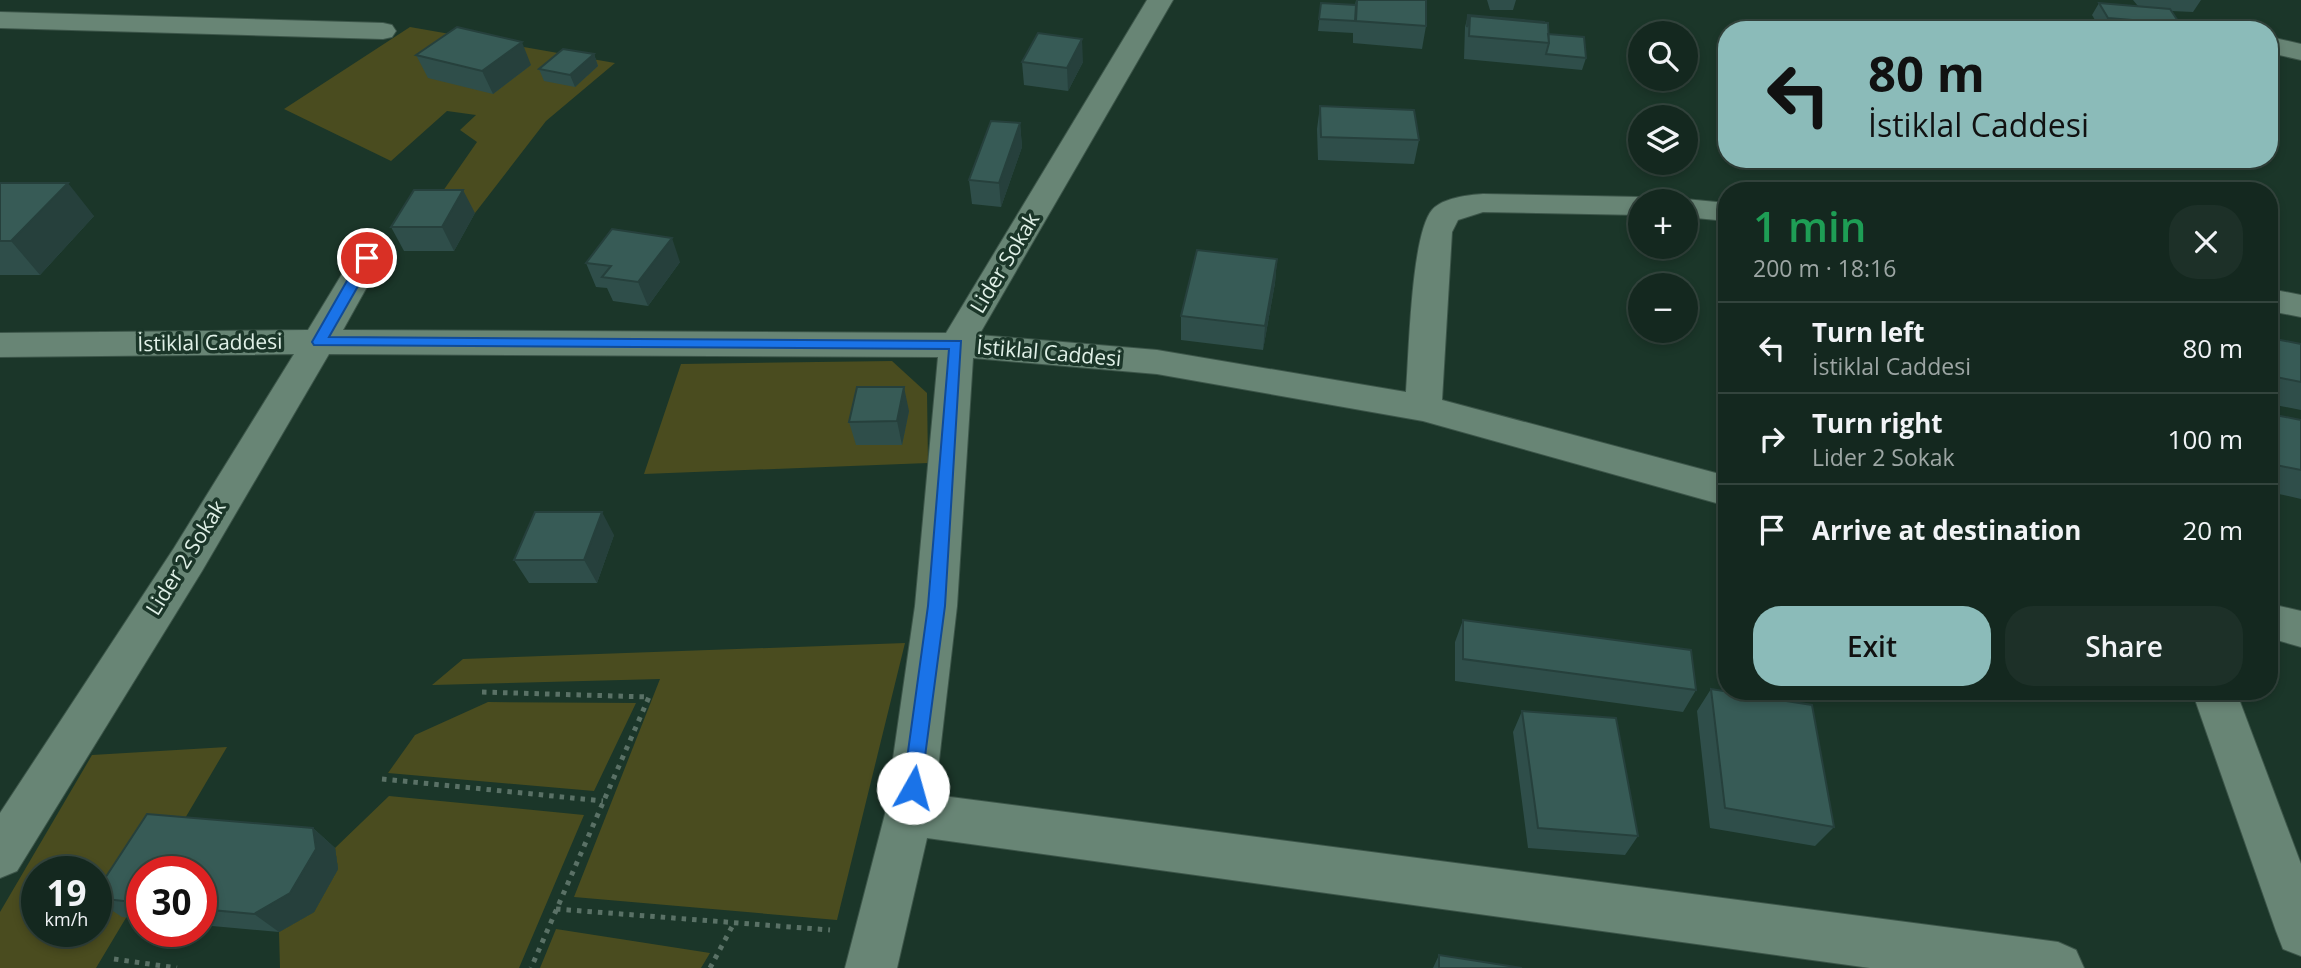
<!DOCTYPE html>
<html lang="en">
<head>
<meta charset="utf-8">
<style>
  body { margin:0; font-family:"Open Sans",sans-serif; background:#1d3028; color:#f1f3f6; height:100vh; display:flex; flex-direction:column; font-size:26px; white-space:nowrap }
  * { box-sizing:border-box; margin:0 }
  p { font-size:23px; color:#9da6a4 }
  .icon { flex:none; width:38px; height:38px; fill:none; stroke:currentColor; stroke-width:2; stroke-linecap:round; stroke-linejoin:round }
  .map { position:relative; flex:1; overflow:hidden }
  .side { position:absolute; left:1718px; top:182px; width:560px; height:518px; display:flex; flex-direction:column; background:#14281f; border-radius:28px; box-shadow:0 4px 10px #0003,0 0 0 2px #33443d }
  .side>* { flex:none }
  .hud { position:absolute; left:1718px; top:21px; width:560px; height:147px; border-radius:28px; box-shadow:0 4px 10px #0003,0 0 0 2px #33443d; background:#8bbbb9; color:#111; overflow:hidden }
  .controls { position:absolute; left:1628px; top:21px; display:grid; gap:14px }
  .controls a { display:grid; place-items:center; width:70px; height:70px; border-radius:50%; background:#14281f; box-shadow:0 4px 10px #0003,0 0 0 2px #33443d; font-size:35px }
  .speed { position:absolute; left:21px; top:856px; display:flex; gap:14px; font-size:35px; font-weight:700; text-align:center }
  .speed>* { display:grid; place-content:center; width:91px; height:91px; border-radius:50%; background:#14281f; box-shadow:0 4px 10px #0003,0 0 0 2px #33443d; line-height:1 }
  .speed small { font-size:18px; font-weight:400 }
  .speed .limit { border:10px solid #d22; background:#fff; color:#111 }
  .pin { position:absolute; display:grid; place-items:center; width:60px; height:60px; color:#fff; margin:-30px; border:4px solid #fff; border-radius:50%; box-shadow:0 2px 7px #0007 }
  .me { position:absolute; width:77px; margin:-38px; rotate:7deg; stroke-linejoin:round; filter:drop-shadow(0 0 5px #0008) }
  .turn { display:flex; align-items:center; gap:24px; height:147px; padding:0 35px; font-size:32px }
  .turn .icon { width:91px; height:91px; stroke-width:2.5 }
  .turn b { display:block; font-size:49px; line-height:60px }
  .round { display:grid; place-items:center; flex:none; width:74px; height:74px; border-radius:28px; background:#1d3028 }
  .headline { display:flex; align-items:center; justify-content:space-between; height:119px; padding:0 35px }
  h1 { font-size:42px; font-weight:600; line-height:52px; color:#1e9e55 }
  .primary-button { display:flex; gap:14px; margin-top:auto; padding:14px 35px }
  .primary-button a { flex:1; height:80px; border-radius:28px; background:#8bbbb9; color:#111; font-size:28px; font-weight:600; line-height:80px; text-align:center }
  .primary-button a+a { background:#1d3028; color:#f1f3f6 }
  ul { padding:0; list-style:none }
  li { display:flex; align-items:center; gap:21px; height:91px; padding:0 35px; border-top:2px solid #33443d }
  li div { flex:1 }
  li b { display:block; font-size:26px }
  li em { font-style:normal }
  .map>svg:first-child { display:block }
  .green { fill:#4a4c1f; fill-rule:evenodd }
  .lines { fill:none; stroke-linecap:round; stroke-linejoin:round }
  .minor-casing { stroke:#3c5549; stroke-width:2 }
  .path { stroke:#5a7166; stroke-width:5; stroke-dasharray:4.5 6; stroke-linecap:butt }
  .minor { fill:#688575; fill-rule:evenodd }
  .wall { fill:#2f4e4a }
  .shaded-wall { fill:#26403c }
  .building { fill:#375b56; stroke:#26403c; stroke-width:2 }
  .route { fill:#1a73e8; stroke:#114b97; stroke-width:2 }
  .labels { text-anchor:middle; stroke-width:7; stroke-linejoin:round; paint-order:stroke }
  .street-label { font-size:21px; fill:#e0f0e7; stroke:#1b3629 }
</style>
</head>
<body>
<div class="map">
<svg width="2301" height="968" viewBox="0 0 2301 968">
  <rect width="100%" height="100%" fill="#1b3629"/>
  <path class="green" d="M410,27L615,63L546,121L475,213L427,214L477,142L460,130L476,115L447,111L391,161L284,109Z
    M892,361L927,393L928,463L644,474L681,364Z
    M905,643L837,920L574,897L660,679L432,685L463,659Z
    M488,702L636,703L594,791L388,773L415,735Z
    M227,747L154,871L142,872V891L96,968H0V912L92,755ZM37,872H96V931H37Z
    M389,796L584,815L519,968H280L279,932L314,912L338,869L335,848Z
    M556,929L710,953L701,968H540Z"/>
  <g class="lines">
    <defs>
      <path id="minor" d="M1147,0H1173L979,335L1157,350L1406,392C1409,354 1411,235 1432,210C1442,198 1468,195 1483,194L1640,197L1652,201H1640V215L1483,212L1458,220L1452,232L1442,400L1727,476V506L1423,421L1157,374L973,358L957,606L935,795L2058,942L2076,950L2084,968H1870L927,838L897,968H845L885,814L915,606L938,357L329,354L202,571L17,871L0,878V813L174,548L294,354L0,357V333L308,330L356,251L367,248L378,251L383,258L343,330L946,333Z
        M0,12L383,23L392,25L396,31L392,37L383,39L0,28Z
        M2270,37L2301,44V60L2270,53Z
        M1685,199L1727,203V221L1685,217V201H1674Z
        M2270,289L2301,295V317L2270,311Z
        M2270,604L2301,611V647L2270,638Z
        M2192,691H2236L2301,864V956L2283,949L2276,931Z"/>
    </defs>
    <use href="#minor" class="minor-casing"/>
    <path class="path" d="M482,692L649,697L531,968
      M382,779L603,801
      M556,909L830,930
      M114,959L177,968
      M710,968L734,923"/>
    <use href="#minor" class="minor"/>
  </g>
  <path class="wall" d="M1356,0H1426V26L1422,49L1353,43V33L1318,31L1321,3L1355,5Z
    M1487,0H1516L1513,10H1490Z
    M2133,0H2201L2193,12L2171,11L2180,24L2177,30H2101L2092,15L2099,3L2138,6Z
    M1468,15L1548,34L1586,58L1582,70L1464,59L1465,27Z
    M594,54L598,66L575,87L544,81L539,69Z
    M416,55L531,65L493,94L428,78Z
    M1022,62H1083L1068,91L1024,85Z
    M1320,106L1419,140L1414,164L1318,160L1317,129Z
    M1020,123L1022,147L1001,207L972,204L969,180Z
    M0,183L94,216L40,275H0Z
    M475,213L454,251H404L391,227Z
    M1277,259L1275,283L1263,350L1181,340V316Z
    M680,262L648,306L613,301L607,288L596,287L586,263Z
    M2270,338L2301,344V410L2270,404Z
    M909,411L902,445H856L849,422Z
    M2270,414L2301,420V499L2270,492Z
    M614,535L597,583H529L514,560Z
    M1463,620L1696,690L1683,712L1455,681V642Z
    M1711,689L1834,827L1815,846L1710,828L1697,711Z
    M1522,711L1638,836L1625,855L1528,848L1513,732Z
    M147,814L313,828L335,848L338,869L314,912L279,932L201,925V872H142V919L122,917L96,900V892Z
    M1439,955L1522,968H1433Z"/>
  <path class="shaded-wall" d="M1082,39L1083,62L1068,91L1067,68Z
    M522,42L531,65L493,94L482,71Z
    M594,54L598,66L575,87L570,75Z
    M1020,123L1022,147L1001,207L999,183Z
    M68,183L94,216L40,275L11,241Z
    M463,190L475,213L454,251L442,227Z
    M672,238L680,262L648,306L638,282Z
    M1277,259L1275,283L1263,350L1265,326Z
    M904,387L909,411L902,445L897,421Z
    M602,512L614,535L597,583L584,560Z
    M313,828L335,848L338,869L314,912L279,932L254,914Z"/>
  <path class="building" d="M1357,0H1426V26L1356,21Z
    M1321,3L1356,5L1355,21L1319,19Z
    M2099,3L2170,9L2180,24L2108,18Z
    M1468,15L1544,22V23L1470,16L1467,27Z
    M1470,16L1548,23L1549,43L1469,36Z
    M457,27L522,42L482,71L416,55Z
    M1038,33L1082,39L1067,68L1022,62Z
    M1548,34L1584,37L1586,58L1546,54L1549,43Z
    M563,49L594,54L570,75L539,69Z
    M1320,106L1414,110L1419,140L1321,137Z
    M991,121L1020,123L999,183L969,180Z
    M0,183H68L11,241H0Z
    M414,190H463L442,227H391Z
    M612,229L672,238L638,282L602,277L611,266L586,263Z
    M1197,250L1277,259L1265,326L1181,316Z
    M2270,338L2301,344V382L2276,377L2270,360Z
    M857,387H904L897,421L849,422Z
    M2270,414L2301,420V470L2271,464L2270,461Z
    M535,512H602L584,560H514Z
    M1463,620L1691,650L1696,690L1463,659Z
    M1711,689L1812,705L1834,827L1725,808Z
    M1522,711L1616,718L1638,836L1538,828Z
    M147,814L313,828L316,849L290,893L254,914L201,909V872H142V903L96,898V892Z
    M1439,955L1522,968H1439Z"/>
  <path class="route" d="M367,254L374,258L329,337L961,341L945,606L920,794L913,797L906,794L903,788L928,606L949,349L314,345L312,342L360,258Z"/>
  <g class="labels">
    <g class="street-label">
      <text transform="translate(1005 263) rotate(-59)" y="7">Lider Sokak</text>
      <text transform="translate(210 343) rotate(-1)" y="7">İstiklal Caddesi</text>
      <text transform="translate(1049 353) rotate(5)" y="7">İstiklal Caddesi</text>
      <text transform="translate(186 558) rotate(-58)" y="7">Lider 2 Sokak</text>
    </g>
  </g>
</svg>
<div class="controls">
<a><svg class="icon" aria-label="search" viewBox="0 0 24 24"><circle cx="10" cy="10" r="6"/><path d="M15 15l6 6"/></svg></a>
<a><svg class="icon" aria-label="layers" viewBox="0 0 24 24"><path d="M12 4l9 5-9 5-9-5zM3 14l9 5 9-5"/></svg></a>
<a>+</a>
<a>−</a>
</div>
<div class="speed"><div>19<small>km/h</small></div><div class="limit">30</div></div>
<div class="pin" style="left:367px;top:258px;background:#d93025"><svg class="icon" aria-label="arrive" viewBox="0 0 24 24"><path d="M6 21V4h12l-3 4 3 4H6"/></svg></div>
<svg class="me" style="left:913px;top:788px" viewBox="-20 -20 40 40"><circle r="19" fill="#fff"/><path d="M0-13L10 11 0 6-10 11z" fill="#1a73e8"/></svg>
<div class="hud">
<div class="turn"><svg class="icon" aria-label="left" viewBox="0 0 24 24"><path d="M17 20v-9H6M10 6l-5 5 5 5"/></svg><div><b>80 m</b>İstiklal Caddesi</div></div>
</div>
<section class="side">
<div class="headline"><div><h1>1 min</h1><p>200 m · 18:16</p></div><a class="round"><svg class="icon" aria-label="close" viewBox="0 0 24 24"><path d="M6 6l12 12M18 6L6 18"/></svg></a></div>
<ul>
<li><svg class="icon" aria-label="left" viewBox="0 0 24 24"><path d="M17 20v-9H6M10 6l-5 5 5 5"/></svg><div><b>Turn left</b><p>İstiklal Caddesi</p></div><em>80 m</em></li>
<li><svg class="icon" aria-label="right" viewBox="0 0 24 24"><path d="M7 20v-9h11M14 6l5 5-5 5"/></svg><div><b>Turn right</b><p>Lider 2 Sokak</p></div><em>100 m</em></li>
<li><svg class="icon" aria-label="arrive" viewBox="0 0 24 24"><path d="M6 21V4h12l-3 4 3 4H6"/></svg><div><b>Arrive at destination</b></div><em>20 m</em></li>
</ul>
<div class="primary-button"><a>Exit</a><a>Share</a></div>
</section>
</div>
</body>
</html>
